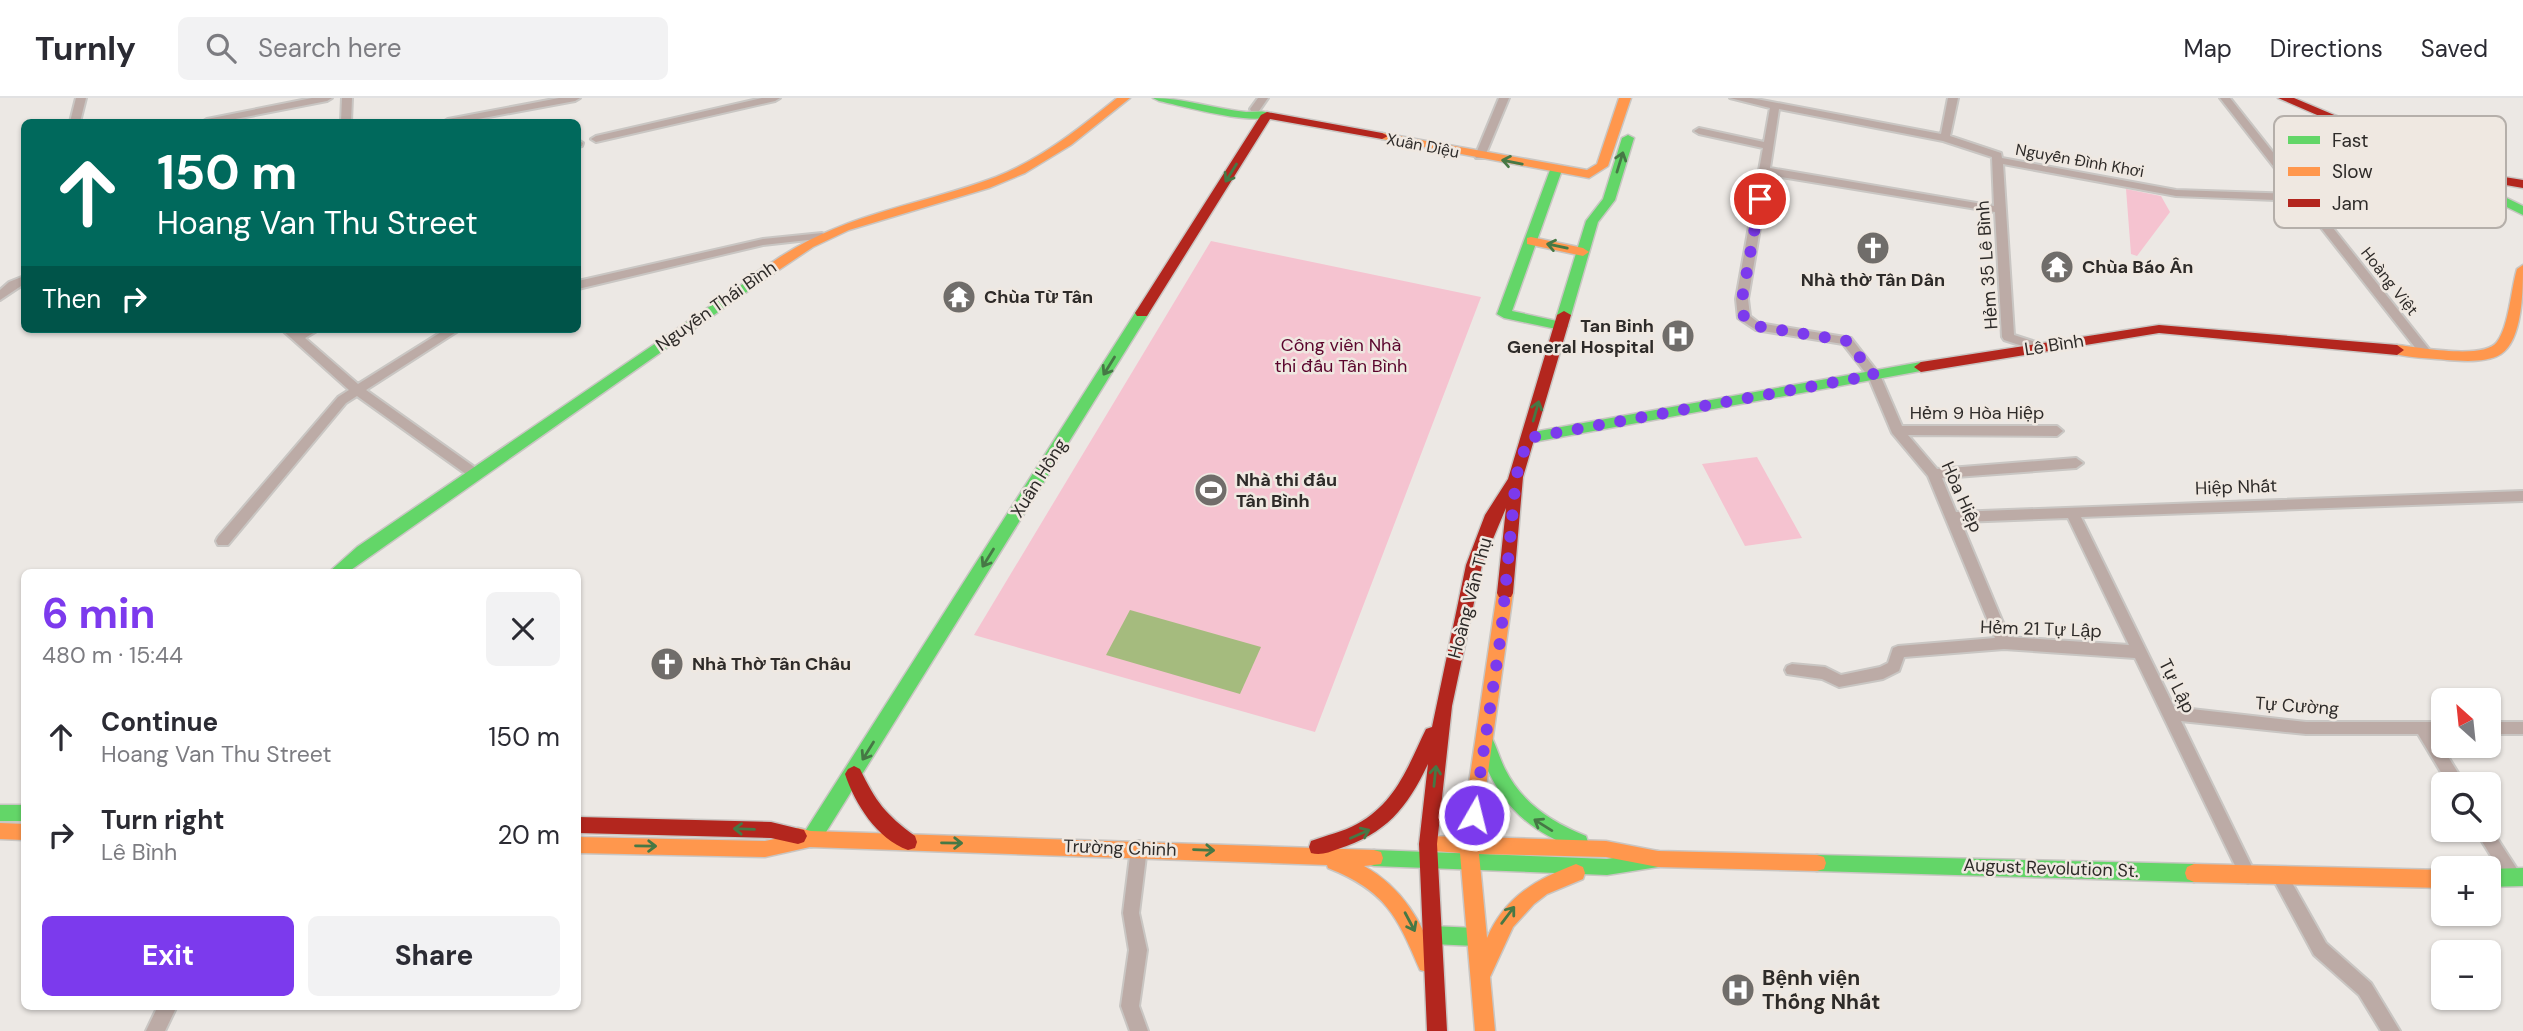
<!DOCTYPE html>
<html lang="en">
<head>
<meta charset="utf-8">
<style>
  body { margin:0; font-family:"DM Sans",sans-serif; background:#f2f2f3; color:#2b2b33; height:100vh; display:flex; flex-direction:column; font-size:26px; white-space:nowrap }
  * { box-sizing:border-box; margin:0 }
  p { font-size:23px; color:#7c7c81 }
  .icon { flex:none; width:38px; height:38px; fill:none; stroke:currentColor; stroke-width:2; stroke-linecap:round; stroke-linejoin:round }
  .map { position:relative; flex:1; overflow:hidden }
  .sheet { position:absolute; left:21px; top:471px; width:560px; height:441px; display:flex; flex-direction:column; background:#fff; border-radius:10px; box-shadow:0 2px 5px #0004 }
  .sheet>* { flex:none }
  .hud { position:absolute; left:21px; top:21px; width:560px; height:214px; border-radius:10px; box-shadow:0 2px 5px #0004; background:#00695c; color:#fff; overflow:hidden }
  .needle { width:46px; rotate:333deg }
  .buttons { position:absolute; left:2431px; top:590px; display:grid; gap:14px }
  .buttons a { display:grid; place-items:center; width:70px; height:70px; border-radius:10px; background:#fff; box-shadow:0 2px 5px #0004; font-size:35px }
  .pin { position:absolute; display:grid; place-items:center; width:60px; height:60px; color:#fff; margin:-30px; border:4px solid #fff; border-radius:50%; box-shadow:0 2px 7px #0007 }
  .me { position:absolute; width:77px; margin:-38px; rotate:8deg; stroke-linejoin:round; filter:drop-shadow(0 0 5px #0008) }
  .turn { display:flex; align-items:center; gap:24px; height:147px; padding:0 21px; font-size:32px }
  .turn .icon { width:91px; height:91px; stroke-width:2.5 }
  .turn b { display:block; font-size:49px; line-height:60px }
  .then { display:flex; align-items:center; height:66px; padding:0 21px; background:#0003; gap:14px; font-size:26px }
  .round { display:grid; place-items:center; flex:none; width:74px; height:74px; border-radius:10px; background:#f2f2f3 }
  .summary { display:flex; align-items:center; justify-content:space-between; height:119px; padding:0 21px }
  h1 { font-size:42px; font-weight:700; line-height:52px; color:#7c3aed }
  .action { display:flex; gap:14px; margin-top:auto; padding:14px 21px }
  .action a { flex:1; height:80px; border-radius:10px; background:#7c3aed; color:#fff; font-size:28px; font-weight:700; line-height:80px; text-align:center }
  .action a+a { background:#f2f2f3; color:#2b2b33 }
  ul { padding:0; list-style:none }
  li { display:flex; align-items:center; gap:21px; height:98px; padding:0 21px }
  li div { flex:1 }
  li b { display:block; font-size:26px }
  li em { font-style:normal }
  header { display:flex; align-items:center; gap:42px; box-sizing:border-box; height:98px; padding:0 35px; background:#fff; border-bottom:2px solid #e1e1e2 }
  header strong { font-size:33px }
  nav { display:flex; gap:38px; margin-inline-start:auto; font-size:24px }
  .search { width:490px; height:63px; background:#f2f2f3; display:flex; align-items:center; gap:18px; box-sizing:border-box; padding:0 24px; border-radius:10px; color:#7c7c81; font-size:26px }
  .map>svg:first-child { display:block }
  .green { fill:#f5c3d0 }
  .water { fill:#a5bb7e }
  .lines { fill:none; stroke-linecap:round; stroke-linejoin:round }
  .street-casing { stroke:#c9c6c3; stroke-width:4 }
  .fast-casing { stroke:#c9c6c3; stroke-width:3 }
  .slow-casing { stroke:#c9c6c3; stroke-width:3 }
  .jam-casing { stroke:#c9c6c3; stroke-width:3 }
  .street { fill:#bcaba6; fill-rule:evenodd }
  .fast { fill:#63d668; fill-rule:evenodd }
  .slow { fill:#ff974d; fill-rule:evenodd }
  .jam { fill:#b3261e; fill-rule:evenodd }
  .oneway { stroke:#467845 }
  .route { stroke:#7c3aed; stroke-width:12; stroke-dasharray:0 21.6 }
  .labels { text-anchor:middle; stroke-width:5; stroke-linejoin:round; paint-order:stroke }
  .far-street-label { font-size:16px; fill:#2e2b29; stroke:#efe8e1 }
  .street-label { font-size:18px; fill:#2e2b29; stroke:#efe8e1 }
  .poi-label { font-size:18px; font-weight:bold; fill:#2e2b29; stroke:#efe8e1; text-anchor:start }
  .park-label { font-size:18px; fill:#5a042c; stroke:#efe8e1 }
  .near-poi-label { font-size:21px; font-weight:bold; fill:#2e2b29; stroke:#efe8e1; text-anchor:start }
  .key { fill:#efe8e1; stroke:#b5afaa; stroke-width:2 }
  .key-label { font-size:19px; fill:#2e2b29 }
</style>
</head>
<body>
<header>
<strong>Turnly</strong>
<div class="search"><svg class="icon" aria-label="search" viewBox="0 0 24 24"><circle cx="10" cy="10" r="6"/><path d="M15 15l6 6"/></svg>Search here</div>
<nav><a>Map</a><a>Directions</a><a>Saved</a></nav>
</header>
<div class="map">
<svg width="2523" height="933" viewBox="0 0 2523 933">
  <rect width="100%" height="100%" fill="#ece8e4"/>
  <path class="green" d="M2126,91L2161,98L2170,114L2137,158L2131,156Z
    M1211,143L1481,199L1315,634L974,537Z
    M1757,359L1802,440L1745,448L1702,366Z"/>
  <path class="water" d="M1130,512L1261,549L1240,596L1106,557Z"/>
  <g class="lines">
    <defs>
      <path id="street" d="M76,0H86L80,24H70Z
        M312,0H332L327,3L220,24H202L207,21Z
        M342,0H352L351,24H341Z
        M559,0H580L575,3L462,24H443L448,21Z
        M762,0H780L775,3L596,44L591,41L596,38Z
        M1258,0H1268L1259,13H1251L1250,11Z
        M1499,0H1509L1485,58L1484,60H1476L1475,58Z
        M1730,0H1751L1941,36L1948,0H1958L1950,38L2001,55L2002,60L2176,92L2295,96L2220,0H2230L2429,251L2431,254L2429,257H2421L2300,103L2176,98L2003,66L2014,237L2042,246L2044,249L2042,252L2038,253L2004,242L2002,239L1995,114L1769,77L1748,201L1750,218L1759,225L1851,240L1880,277L1902,328H2057L2063,333L2057,338L1908,337L1937,371L2076,360L2083,365L2076,370L1942,380L1956,414L2523,393V403L2081,419L2174,609L2306,624H2443V636H2434L2465,686H2448L2418,636H2306L2181,623L2256,777L2254,782L2248,785L2242,782L2135,560L2004,551L1904,559L1899,573L1883,581L1839,589L1822,581L1787,576L1785,572L1787,568L1792,566L1825,569L1841,577L1880,569L1888,565L1893,550L1898,548L1995,540L1928,378L1892,335L1868,278L1843,246L1756,232L1738,220L1736,201L1763,50L1699,36L1694,33L1699,30L1764,44L1770,10ZM1779,11L1943,43L1992,59L1994,108L1770,70ZM2068,420L2129,547L2009,539L1961,424Z
        M578,42L583,45L582,48L578,49Z
        M822,135L828,138L826,140L763,147L578,191V183L763,141Z
        M24,178V186L0,202V192L9,184Z
        M281,231H294L298,234L304,231H320L305,240L358,286L446,231H461L366,292L480,373L482,376L480,379H470L357,298L346,305L228,447H218L216,443L218,439L338,299L349,292Z
        M2488,624H2523V636H2488Z
        M2488,726L2519,774L2521,779L2519,784L2513,787L2507,784L2478,737L2476,732H2488Z
        M1139,743L1145,745L1147,750L1139,815L1147,852L1139,908L1148,933H1130L1121,908L1129,852L1123,815L1131,750L1133,745Z
        M2280,771L2286,774L2326,845L2371,885L2400,933H2381L2359,897L2314,857L2272,779L2274,774Z
        M158,908H177L165,933H146Z"/>
      <path id="fast" d="M1153,0C1185,0 1215,11 1246,14C1256,14 1265,12 1273,17C1256,29 1182,8 1159,3Z
        M1628,37L1634,40L1615,102L1598,124L1571,217L1564,221L1559,220L1557,217L1586,123L1603,101L1622,40Z
        M1556,68L1562,72L1512,213L1566,225L1568,228L1566,231L1561,232L1504,220L1497,216L1550,72Z
        M2470,82L2523,108V117L2466,89L2464,86Z
        M753,179L760,183L758,186L348,474H329L357,449Z
        M1142,211L1149,215L818,747L811,749L804,747L802,741L804,735L1137,212Z
        M1921,264L1928,269L1926,272L1528,345L1521,340L1528,335Z
        M1486,638L1492,640C1497,650 1500,661 1505,671C1522,705 1551,724 1586,738L1588,744L1586,750L1579,752C1523,731 1496,702 1477,645L1480,640Z
        M0,707H24V723H0Z
        M1374,752L1607,761L1658,753L1665,755L1667,761L1665,767L1658,769L1607,777L1374,768L1367,766L1365,760L1367,754Z
        M1817,757L2194,766L2201,769L2203,775L2201,781L2194,784L1817,773L1810,771L1808,765L1810,759Z
        M2523,770V788L2488,789V771Z
        M1432,828L1476,830L1483,833L1486,839L1483,845L1476,848L1432,846L1425,843L1422,837L1425,831Z"/>
      <path id="slow" d="M1117,0H1130L1071,47L1025,75L989,90L849,132L813,149L758,186H748L746,183C754,174 767,168 777,161C848,114 919,108 996,79C1041,61 1080,30 1117,0Z
        M1619,0H1631L1608,68L1589,80L1382,41L1376,38L1382,35L1587,72L1597,66Z
        M1531,139L1583,150L1589,154L1583,158L1527,146V140Z
        M2523,167C2523,190 2523,242 2501,256C2487,265 2463,263 2447,262C2429,260 2409,260 2392,255L2390,252L2397,247C2418,249 2484,262 2497,244C2509,228 2511,191 2517,171Z
        M1505,489L1511,491L1513,495L1479,739L1606,743L1658,753L1817,757L1824,759L1826,765L1824,771L1817,773L1658,769L1606,759L1479,756L1487,840C1505,799 1535,782 1576,766L1583,769L1585,775L1583,781L1547,796L1534,806L1513,829L1490,879L1495,933H1475L1460,755L1421,752L1419,746L1421,740L1428,738L1461,739L1497,495L1499,491Z
        M0,725L24,726V742L0,741Z
        M798,730L811,733L1374,752L1381,754L1383,760L1381,766L1364,768C1403,790 1422,824 1437,865L1434,872L1427,874L1420,872C1397,818 1386,793 1328,770L1327,767L810,749L765,759L578,755V739L765,743L789,738L792,732Z
        M2194,766L2443,772V790L2194,784L2187,781L2185,775L2187,769Z"/>
      <path id="jam" d="M2278,0H2294L2467,73L2523,82V90L2460,79Z
        M1267,14L1382,35L1388,38L1382,41L1270,21L1147,218H1137L1135,215L1261,17Z
        M1564,213L1571,217L1523,379L1513,495L1511,499H1499L1497,495L1506,410L1482,467L1452,608L1437,746L1447,933H1427L1419,746L1428,666C1407,710 1386,736 1338,751C1329,754 1321,758 1311,755L1309,749L1311,743C1327,737 1343,734 1357,726C1396,705 1408,668 1426,631L1432,629L1466,467L1485,417L1508,381L1557,217Z
        M2159,227L2397,247L2404,252L2397,257L2159,235L1921,274L1914,269L1921,264Z
        M854,668L860,671C876,704 885,716 915,738L917,744L915,750L908,752C877,741 855,706 845,676L848,671Z
        M578,719L771,724L804,732L807,738L804,744L798,746L771,740L578,735Z"/>
    </defs>
    <use href="#street" class="street-casing"/>
    <use href="#fast" class="fast-casing"/>
    <use href="#slow" class="slow-casing"/>
    <use href="#jam" class="jam-casing"/>
    <use href="#street" class="street"/>
    <use href="#fast" class="fast"/>
    <use href="#slow" class="slow"/>
    <use href="#jam" class="jam"/>
  </g>
  <defs><path id="oneway-shaft" d="M-6 0H5M1.5-3L5.5 0L1.5 3" fill="none" stroke-width="1.6" stroke-linecap="round" stroke-linejoin="round" transform="scale(1.75)"/></defs>
  <g class="oneway">
    <use href="#oneway-shaft" transform="translate(1512 64) rotate(-169)"/>
    <use href="#oneway-shaft" transform="translate(1620 64) rotate(-73)"/>
    <use href="#oneway-shaft" transform="translate(1231 75) rotate(122)"/>
    <use href="#oneway-shaft" transform="translate(1557 148) rotate(-168)"/>
    <use href="#oneway-shaft" transform="translate(1109 268) rotate(122)"/>
    <use href="#oneway-shaft" transform="translate(1536 313) rotate(-74)"/>
    <use href="#oneway-shaft" transform="translate(988 460) rotate(122)"/>
    <use href="#oneway-shaft" transform="translate(868 653) rotate(122)"/>
    <use href="#oneway-shaft" transform="translate(1435 678) rotate(-84)"/>
    <use href="#oneway-shaft" transform="translate(1543 727) rotate(-148)"/>
    <use href="#oneway-shaft" transform="translate(744 731) rotate(-178)"/>
    <use href="#oneway-shaft" transform="translate(1360 736) rotate(-24)"/>
    <use href="#oneway-shaft" transform="translate(952 745) rotate(1)"/>
    <use href="#oneway-shaft" transform="translate(646 748) rotate(1)"/>
    <use href="#oneway-shaft" transform="translate(1204 752) rotate(2)"/>
    <use href="#oneway-shaft" transform="translate(1508 817) rotate(-53)"/>
    <use href="#oneway-shaft" transform="translate(1410 824) rotate(62)"/>
  </g>
  <g class="lines">
    <path class="route" d="M1474,717L1501,536L1516,379L1528,340L1874,277L1847,243L1756,228L1744,220L1742,201L1760,101"/>
  </g>
  <defs>
    <symbol id="church-disc" viewBox="-11 -11 22 22"><circle r="9.5" fill="#706d6a" stroke="#efe8e1"/><path d="M-1.2-6h2.4v3.5h3.3v2.4h-3.3V6h-2.4V-.1h-3.3v-2.4h3.3Z" fill="#fff"/></symbol>
    <symbol id="temple-disc" viewBox="-11 -11 22 22"><circle r="9.5" fill="#706d6a" stroke="#efe8e1"/><path d="M0-6L5-2H3V0L6.5 2.5H4V6H1.5V3h-3V6H-4V2.5H-6.5L-3 0V-2H-5Z" fill="#fff"/></symbol>
    <symbol id="hospital-disc" viewBox="-11 -11 22 22"><circle r="9.5" fill="#706d6a" stroke="#efe8e1"/><path d="M-5-5h3v3.5h4V-5h3V5h-3V1.5h-4V5h-3Z" fill="#fff"/></symbol>
    <symbol id="stadium-disc" viewBox="-11 -11 22 22"><circle r="9.5" fill="#706d6a" stroke="#efe8e1"/><path d="M0-5a6.5 5 0 1 0 0 10a6.5 5 0 1 0 0-10ZM-3.5-1.8h7v3.6h-7Z" fill="#fff"/></symbol>
  </defs>
  <g fill-rule="evenodd">
    <use href="#church-disc" x="1854" y="131" width="38" height="38"/>
    <use href="#temple-disc" x="2038" y="150" width="38" height="38"/>
    <use href="#temple-disc" x="940" y="180" width="38" height="38"/>
    <use href="#hospital-disc" x="1659" y="219" width="38" height="38"/>
    <use href="#stadium-disc" x="1192" y="373" width="38" height="38"/>
    <use href="#church-disc" x="648" y="547" width="38" height="38"/>
    <use href="#hospital-disc" x="1719" y="873" width="38" height="38"/>
  </g>
  <g class="labels">
    <g class="far-street-label">
      <text transform="translate(1423 47) rotate(11)" y="6">Xuân Diệu</text>
      <text transform="translate(2080 62) rotate(10)" y="6">Nguyễn Đình Khơi</text>
      <text transform="translate(2390 183) rotate(52)" y="6">Hoàng Việt</text>
    </g>
    <g class="street-label">
      <text transform="translate(1987 167) rotate(-94)" y="6">Hẻm 35 Lê Bình</text>
      <text transform="translate(716 208) rotate(-35)" y="6">Nguyễn Thái Bình</text>
      <text transform="translate(2054 247) rotate(-9)" y="6">Lê Bình</text>
      <text x="1977" y="321">Hẻm 9 Hòa Hiệp</text>
      <text transform="translate(1039 380) rotate(-58)" y="6">Xuân Hồng</text>
      <text transform="translate(2236 389) rotate(-2)" y="6">Hiệp Nhất</text>
      <text transform="translate(1962 399) rotate(66)" y="6">Hòa Hiệp</text>
      <text transform="translate(1470 500) rotate(-75)" y="6">Hoàng Văn Thụ</text>
      <text transform="translate(2041 531) rotate(2)" y="6">Hẻm 21 Tự Lập</text>
      <text transform="translate(2177 588) rotate(63)" y="6">Tự Lập</text>
      <text transform="translate(2297 608) rotate(4)" y="6">Tự Cường</text>
      <text transform="translate(1120 750) rotate(2)" y="6">Trường Chinh</text>
      <text transform="translate(2051 770) rotate(2)" y="6">August Revolution St.</text>
    </g>
    <g class="poi-label">
      <text x="2082" y="175">Chùa Báo Ân</text>
      <text x="1873" y="188" text-anchor="middle">Nhà thờ Tân Dân</text>
      <text x="984" y="205">Chùa Từ Tân</text>
      <text x="1654" y="234" text-anchor="end">Tan Binh<tspan x="1654" dy="21">General Hospital</tspan></text>
      <text x="1236" y="388">Nhà thi đấu<tspan x="1236" dy="21">Tân Bình</tspan></text>
      <text x="692" y="572">Nhà Thờ Tân Châu</text>
    </g>
    <g class="park-label">
      <text x="1341" y="253">Công viên Nhà<tspan x="1341" dy="21">thi đấu Tân Bình</tspan></text>
    </g>
    <g class="near-poi-label">
      <text x="1762" y="887">Bệnh viện<tspan x="1762" dy="24">Thống Nhất</tspan></text>
    </g>
  </g>
  <rect x="2274" y="18" width="232" height="112" rx="10" class="key"/>
  <rect x="2288" y="38" width="32" height="8" fill="#63d668"/>
  <rect x="2288" y="69" width="32" height="9" fill="#ff974d"/>
  <rect x="2288" y="101" width="32" height="8" fill="#b3261e"/>
  <g class="key-label">
    <text x="2332" y="49">Fast</text>
    <text x="2332" y="80">Slow</text>
    <text x="2332" y="112">Jam</text>
  </g>
</svg>
<div class="buttons">
<a><svg class="needle" viewBox="-14 -14 28 28"><path d="M0-13l5 13h-10z" fill="#e53935"/><path d="M0 13l5-13h-10z" fill="#7c7c81"/></svg></a>
<a><svg class="icon" aria-label="search" viewBox="0 0 24 24"><circle cx="10" cy="10" r="6"/><path d="M15 15l6 6"/></svg></a>
<a>+</a>
<a>−</a>
</div>
<div class="pin" style="left:1760px;top:101px;background:#d93025"><svg class="icon" aria-label="arrive" viewBox="0 0 24 24"><path d="M6 21V4h12l-3 4 3 4H6"/></svg></div>
<svg class="me" style="left:1474px;top:717px" viewBox="-20 -20 40 40"><circle r="17" fill="#7c3aed" stroke="#fff" stroke-width="3"/><path d="M0-11L8 9 0 5-8 9z" fill="#fff"/></svg>
<div class="hud">
<div class="turn"><svg class="icon" aria-label="ahead" viewBox="0 0 24 24"><path d="M12 20V5M6 11l6-6 6 6"/></svg><div><b>150 m</b>Hoang Van Thu Street</div></div>
<div class="then">Then<svg class="icon" aria-label="right" viewBox="0 0 24 24"><path d="M7 20v-9h11M14 6l5 5-5 5"/></svg></div>
</div>
<section class="sheet">
<div class="summary"><div><h1>6 min</h1><p>480 m · 15:44</p></div><a class="round"><svg class="icon" aria-label="close" viewBox="0 0 24 24"><path d="M6 6l12 12M18 6L6 18"/></svg></a></div>
<ul>
<li><svg class="icon" aria-label="ahead" viewBox="0 0 24 24"><path d="M12 20V5M6 11l6-6 6 6"/></svg><div><b>Continue</b><p>Hoang Van Thu Street</p></div><em>150 m</em></li>
<li><svg class="icon" aria-label="right" viewBox="0 0 24 24"><path d="M7 20v-9h11M14 6l5 5-5 5"/></svg><div><b>Turn right</b><p>Lê Bình</p></div><em>20 m</em></li>
</ul>
<div class="action"><a>Exit</a><a>Share</a></div>
</section>
</div>
</body>
</html>
